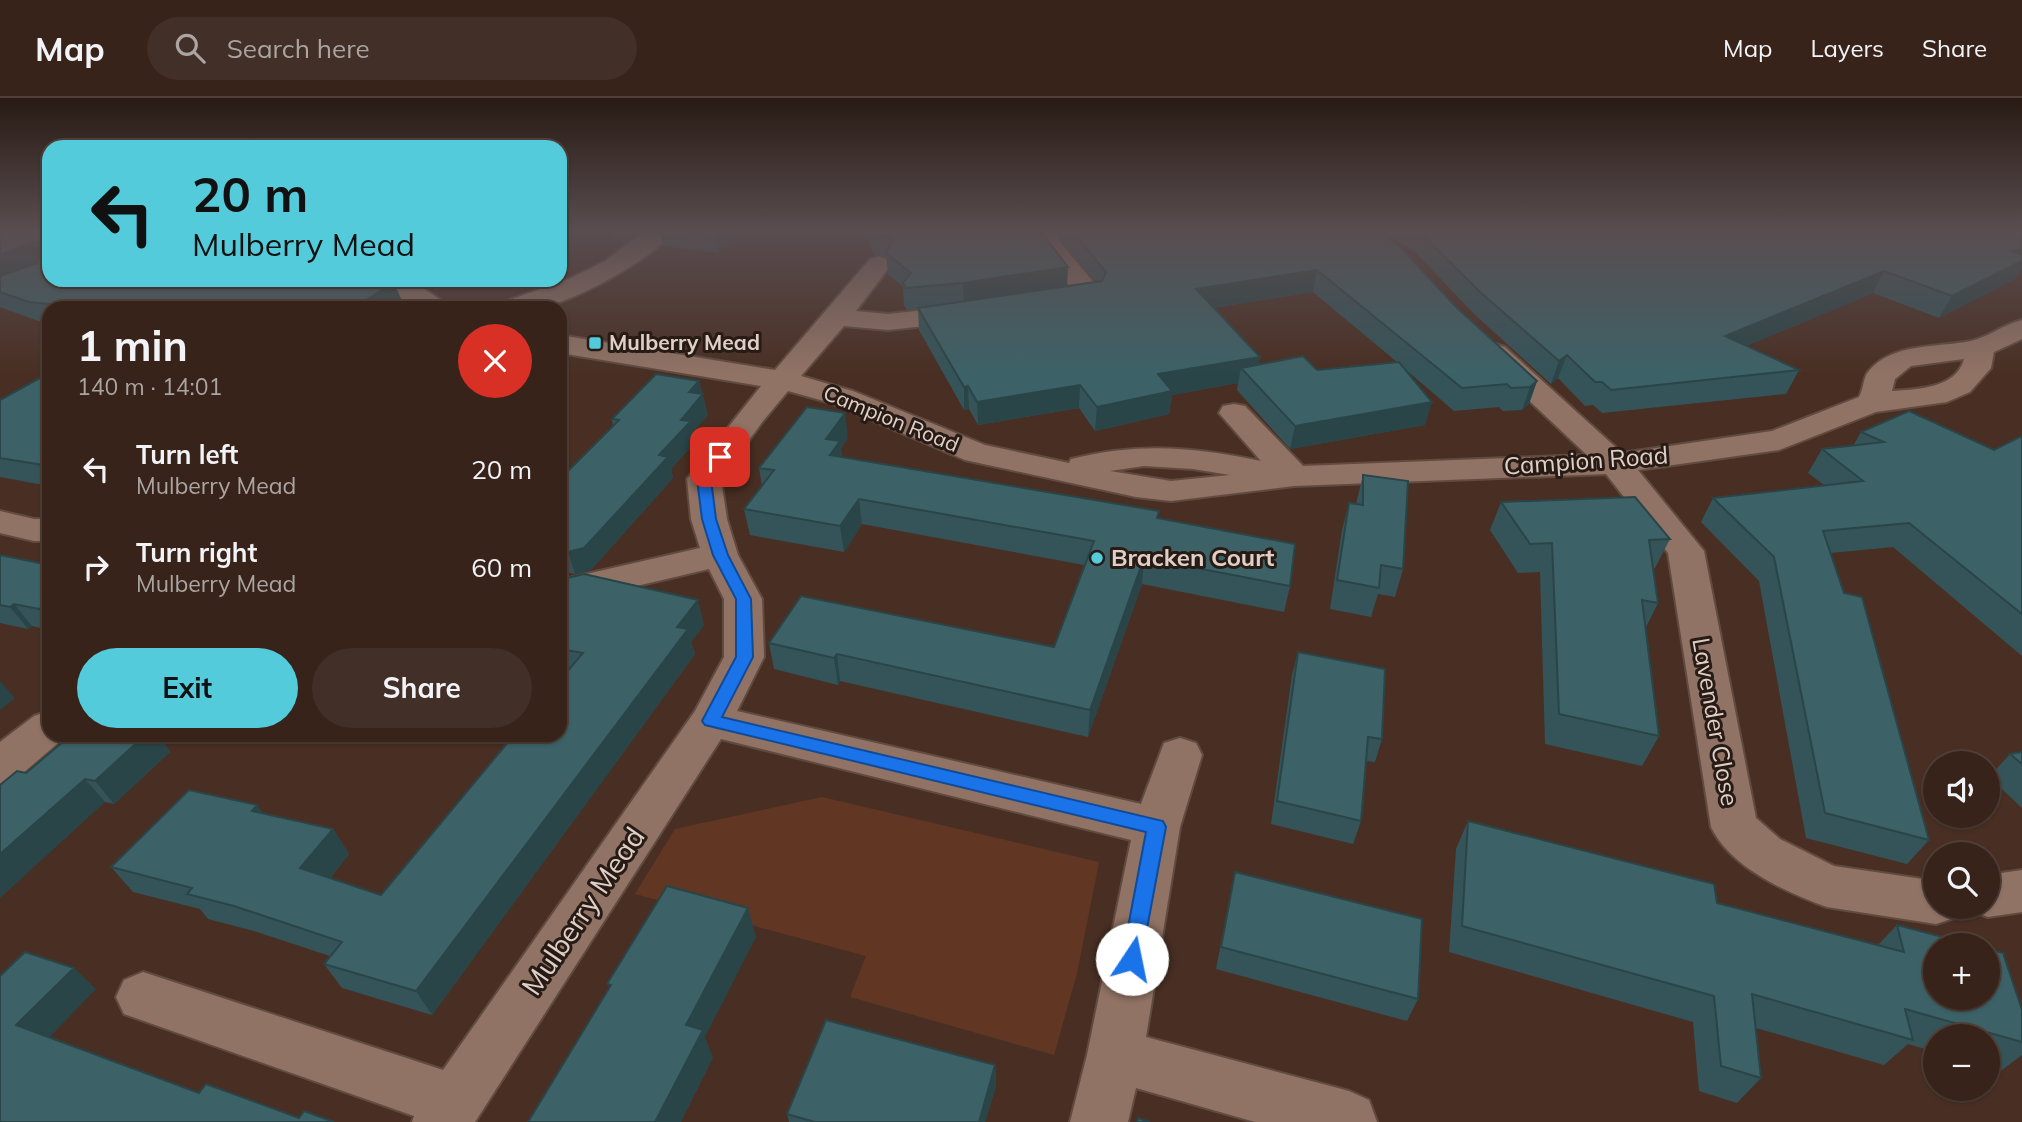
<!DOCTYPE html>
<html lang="en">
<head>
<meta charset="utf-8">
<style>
  body { margin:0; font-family:Mulish,sans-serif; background:#422f27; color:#f1f3f6; height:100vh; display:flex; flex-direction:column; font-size:26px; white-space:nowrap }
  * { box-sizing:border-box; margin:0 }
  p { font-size:23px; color:#aaa4a2 }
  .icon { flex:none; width:38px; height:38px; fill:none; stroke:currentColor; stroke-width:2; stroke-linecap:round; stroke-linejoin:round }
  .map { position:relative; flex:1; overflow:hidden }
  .details { position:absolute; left:42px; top:203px; width:525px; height:441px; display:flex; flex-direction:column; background:#37231a; border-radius:21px; box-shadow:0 2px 5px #0004,0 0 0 2px #514039 }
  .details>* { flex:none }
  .banner { position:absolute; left:42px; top:42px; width:525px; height:147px; border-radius:21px; box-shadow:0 2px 5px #0004,0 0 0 2px #514039; background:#53cbdb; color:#111; overflow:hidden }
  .buttons { position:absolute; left:1923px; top:653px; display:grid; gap:14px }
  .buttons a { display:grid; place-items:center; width:77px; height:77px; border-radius:50%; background:#37231a; box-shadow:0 2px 5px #0004,0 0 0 2px #514039; font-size:35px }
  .pin { position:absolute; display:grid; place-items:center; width:60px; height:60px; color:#fff; margin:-30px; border-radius:14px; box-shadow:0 4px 10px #0006 }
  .me { position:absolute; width:77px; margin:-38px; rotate:11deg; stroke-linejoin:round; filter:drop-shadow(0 0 5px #0008) }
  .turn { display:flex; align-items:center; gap:24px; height:147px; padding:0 35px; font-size:32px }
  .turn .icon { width:91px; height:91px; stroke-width:2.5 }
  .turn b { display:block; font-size:49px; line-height:60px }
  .round { display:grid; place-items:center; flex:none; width:74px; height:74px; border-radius:37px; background:#422f27 }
  .headline { display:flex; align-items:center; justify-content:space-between; height:119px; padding:0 35px }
  h1 { font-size:42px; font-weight:700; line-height:52px }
  .button { display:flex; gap:14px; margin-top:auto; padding:14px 35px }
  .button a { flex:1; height:80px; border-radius:42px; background:#53cbdb; color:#111; font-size:28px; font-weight:700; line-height:80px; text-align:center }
  .button a+a { background:#422f27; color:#f1f3f6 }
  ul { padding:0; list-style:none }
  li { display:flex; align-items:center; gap:21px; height:98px; padding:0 35px }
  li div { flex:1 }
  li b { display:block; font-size:26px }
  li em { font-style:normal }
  header { display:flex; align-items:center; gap:42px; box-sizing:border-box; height:98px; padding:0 35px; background:#37231a; border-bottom:2px solid #514039 }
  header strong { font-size:33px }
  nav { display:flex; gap:38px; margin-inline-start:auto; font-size:24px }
  .search { width:490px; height:63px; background:#422f27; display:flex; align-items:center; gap:18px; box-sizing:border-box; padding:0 24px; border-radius:38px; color:#aaa4a2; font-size:26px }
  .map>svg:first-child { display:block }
  .green { fill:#613723 }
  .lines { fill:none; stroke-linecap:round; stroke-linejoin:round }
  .minor-casing { stroke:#614b40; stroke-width:4 }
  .minor { fill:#917365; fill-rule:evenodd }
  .wall { fill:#345459; fill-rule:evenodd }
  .shaded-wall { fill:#2a4548 }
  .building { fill:#3c6267; stroke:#2a4548; stroke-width:2 }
  .route { fill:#1a73e8; stroke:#114b97; stroke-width:2 }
  .poi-dot { fill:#53cbdb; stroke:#271b15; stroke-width:2.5 }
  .labels { text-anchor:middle; stroke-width:6; stroke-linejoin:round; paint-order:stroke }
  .far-poi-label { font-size:21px; font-weight:bold; fill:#e0cfc7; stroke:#271b15; text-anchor:start }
  .far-street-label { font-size:21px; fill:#e0cfc7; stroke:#271b15 }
  .street-label { font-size:24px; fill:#e0cfc7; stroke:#271b15 }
  .poi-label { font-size:24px; font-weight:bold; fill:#e0cfc7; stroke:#271b15; text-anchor:start }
  .near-street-label { font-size:28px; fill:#e0cfc7; stroke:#271b15 }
</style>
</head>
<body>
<header>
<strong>Map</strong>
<div class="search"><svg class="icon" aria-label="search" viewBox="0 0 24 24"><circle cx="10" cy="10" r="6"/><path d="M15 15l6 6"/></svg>Search here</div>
<nav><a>Map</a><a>Layers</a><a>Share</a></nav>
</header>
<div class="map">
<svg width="2022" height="1024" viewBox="0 0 2022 1024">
  <rect width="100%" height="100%" fill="#492f23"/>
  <path class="green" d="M822,699L1099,764L1077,875L1054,957L850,899L866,858L635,796L675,731Z"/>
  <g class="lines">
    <defs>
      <path id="minor" d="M645,133H673C654,161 572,205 538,210C526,212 513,210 501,210L504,204L571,180L605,163Z
        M1026,133H1051L1099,191L1103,197L1099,203L1090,205L1081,203Z
        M879,158L888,161L892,166L856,213L888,216L971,207L981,209L985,215L981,221L971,223L888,232L844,228L801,278L853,293L985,347L1069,365L1071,361C1139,344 1194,349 1261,363L1219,315L1223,308L1234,306L1245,308L1303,368L1587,357L1485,261L1481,255L1485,249L1495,246L1505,249L1622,355L1772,333L1859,299C1864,290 1863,280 1868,274C1892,244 1937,250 1971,243C1989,239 2004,226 2022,222V241L1994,254L1991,270L1970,294L1947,304L1876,314L1779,352L1638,372L1704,453L1756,720L1780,741L1834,768L1936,783V808H1959L1954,820L1936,826L1827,809C1786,794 1731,770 1711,729L1668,455L1606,376L1294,388L1171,403L1136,399L965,362L831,305L788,293L763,323L721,381L727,421L738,457L762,501L764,559L737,613L1141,706L1164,645L1180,640L1196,645L1202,657L1180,729L1146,939L1349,993L1369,1002L1377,1024H1255L1136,990L1128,1024H1070L1087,957L1131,742L721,641L475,1024H412L414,1018L124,916L116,899L124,882L143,874L443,972L695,613L724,559V501L709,471L560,506V482L700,450L691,421L687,381L761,288L560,255V237L775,272L870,161ZM1964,261C1956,291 1917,291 1892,293L1895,281L1911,268ZM1144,368L1193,371L1230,377L1171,383L1110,373Z
        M387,182H414C425,194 442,200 449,210C414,210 408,213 387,182Z
        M0,413L34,421H49V443H34L0,435Z
        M49,613V637H66L64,640L16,681L0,686V644L34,618Z
        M2022,772V814L1988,819L1971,813L1968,808H1988V777Z"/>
    </defs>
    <use href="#minor" class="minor-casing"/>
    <use href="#minor" class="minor"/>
  </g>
  <path class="wall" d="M0,133H49V182L394,184L402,204L394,210H49V225L41,224L0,209Z
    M612,133H641L628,143L614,141Z
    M660,133H744L719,155L663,148Z
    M862,133H1040L1067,188L1096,184L1053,133H1380L1456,209L1537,283L1529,306L1522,312L1503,313L1499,309L1454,313L1405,271L1425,327L1290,351L1237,292L1238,285L1172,297L1169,316L1095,333L1079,310L978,327L969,311L964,312L919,232L918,211L907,212L904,207L903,189L888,176L886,158L875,157ZM1313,194L1397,264L1317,272L1259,267L1213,210Z
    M1383,133H2022V171L2015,181L1939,220L1873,195L1746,248L1799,272L1786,296L1602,315L1593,307L1585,308L1558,280L1551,286L1473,215L1417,156Z
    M49,275V388L0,379V302Z
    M699,283L708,317L693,333L695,344L671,371L673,380L591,472L575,476L560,473V381L613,328L612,321Z
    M1861,334L1994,352L2022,338V558L1893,449L1831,455L1929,742L1907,766L1806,740L1759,483L1701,424L1713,400L1824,387L1808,375L1822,351L1853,348Z
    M848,340L841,350L842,359L1158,421L1290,488L1284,514L1142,486L1088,639L840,583L838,587L774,571L769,545L1054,549L1084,467L862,426L844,454L750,437L744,411L762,388L759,370Z
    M1363,377L1403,471L1395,499L1378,496L1371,519L1330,511L1342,432L1349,405L1356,406Z
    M1501,404L1670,441L1655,470L1653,471L1658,505L1645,531L1659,638L1642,668L1545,646L1540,474L1518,475L1490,432Z
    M0,457L49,467V532L32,528L28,531L0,525Z
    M560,485L704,527L691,544L695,556L432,917L342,890L324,866L330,858L254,833L208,821L200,811L133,794L111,769L263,715L333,731L349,756L330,780L381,797L566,575L560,574Z
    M1298,554L1382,641L1375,664L1366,663L1361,723L1353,746L1271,726L1292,577Z
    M71,637H158L170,654L114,706L105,704L26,675Z
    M2022,654V710L1989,679L2010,656Z
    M1468,723L1717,805L1878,847L1897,827L2022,912V957L2002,972L1988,969V938H1936V954L1908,946L1884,967L1756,930L1761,980L1737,1005L1699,993L1693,924L1449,854L1456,751Z
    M1235,774L1418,901L1407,923L1216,871Z
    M995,967L996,988L985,1024H789L787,1016Z"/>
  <path class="shaded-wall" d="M626,133H641L628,143Z
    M720,133H744L719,155L716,137Z
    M37,143L48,163L0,181V157Z
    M2022,151V171L2015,181L1939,220L1952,198L2012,153Z
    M1068,169L1067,190L964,206L963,185Z
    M1317,172L1313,194L1193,213L1196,191Z
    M1884,173L1873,195L1715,261L1725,238Z
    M176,182H199L184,196Z
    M394,184L402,204L394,210H354Z
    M1567,257L1558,280L1551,286L1559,263Z
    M1260,259L1256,282L1241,270L1238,285L1172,297L1169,316L1095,333L1097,309L1158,276Z
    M699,283L708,317L693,333L695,344L671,371L673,380L591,472L575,476L568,454L659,357L689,294Z
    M1537,283L1529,306L1522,312L1530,289Z
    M1080,287L1079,310L978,327L977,304Z
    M968,288L969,311L964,312V289Z
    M1432,304L1425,327L1290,351L1295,328Z
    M845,315L848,340L841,350L843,368L830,366L826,341Z
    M859,401L862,426L844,454L840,428Z
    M1144,460L1142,486L1088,639L1090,612Z
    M698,502L704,527L691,544L695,556L432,917L416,893L677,529Z
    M14,506L32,528L28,531L10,509Z
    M45,507L49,512V523L39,511Z
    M837,556L840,583L838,587L834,560Z
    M0,583L15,600L0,612Z
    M145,637H158L170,654L114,706L95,683Z
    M85,681L105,704L0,800V756Z
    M257,707L275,732L252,713Z
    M333,731L349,756L318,794L300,770Z
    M748,810L756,839L705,939L713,960L681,1024H655L686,927Z
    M74,870L96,891L41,948L16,927Z
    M995,967L996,988L985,1024H979Z"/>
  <path class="building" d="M0,133H49V182H178L179,184H193L198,182H378L394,184L354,210H89L29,204L0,194V178L38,165L40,146L37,143L0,157Z
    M687,133H720L716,137Z
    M871,133H1040L1068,169L963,185L906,190L903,185L911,175L886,155L893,143L887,138L873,136Z
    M1072,133H1380L1400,149L1456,209L1537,283L1530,289L1511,290L1507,286L1462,290L1317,172L1196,191L1260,259L1158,276L1172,293L1097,309L1080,287L977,304L968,288L964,289L918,210L1102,183L1106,174Z
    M1419,133H2022V151L2012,153L2022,157V163L1952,198L1884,173L1725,238L1799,272L1611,292L1602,284H1595L1567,257L1559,263L1479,193Z
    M1303,258L1317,272L1399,264L1432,304L1295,328L1241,270Z
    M49,275V368L0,360V302Z
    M656,276L699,283L689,294L703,296L681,322L691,323L659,357L668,359L584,450L568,454L560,452V381L619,322L612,321Z
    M807,309L845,315L826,341L840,343L830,357L1159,413L1157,420L1295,446L1290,488L1144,460L1090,612L837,556L834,560L769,545L801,498L1054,549L1094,443L859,401L840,428L744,411L774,372L759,370Z
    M1909,313L1994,352L2022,338V516L1909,425L1823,433L1844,495L1862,499L1929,742L1825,715L1774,459L1713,400L1863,383L1822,351L1884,344L1861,334Z
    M1363,377L1408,383L1403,471L1381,467L1379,490L1337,482L1349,405L1363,407Z
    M1635,399L1670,441L1649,442L1658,505L1642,502L1659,638L1559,616L1552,445L1530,446L1501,404Z
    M0,457L49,467V508L45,507L39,511L14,506L10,509L0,507Z
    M584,476L698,502L677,529L688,531L416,893L324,866L342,844L234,808L187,796L192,790L111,769L189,692L257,707L252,713L333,731L300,770L381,797L514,637H560V582L583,555L560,551V485L563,481Z
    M1298,554L1385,571L1382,641L1368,639L1361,723L1277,703Z
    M71,637H145L95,683L85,681L0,756V687L17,673L26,675Z
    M2022,654V666L2010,656Z
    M1468,723L1714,786L1717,805L1904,854L1897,827L1973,847H1936V900H1988V851L2003,855L2022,912V944L1905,911L1913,942L1752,896L1761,980L1721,968L1714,898L1462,828Z
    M1235,774L1422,821L1418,901L1221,849Z
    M667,788L748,810L686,927L703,932L655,1024H528L611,887L607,886Z
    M25,854L74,870L16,927L199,995L206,986L299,1020L304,1013L334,1024H0V878Z
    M826,922L995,967L979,1024H815L787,1016Z
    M1138,1020L1150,1024H1137Z"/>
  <linearGradient id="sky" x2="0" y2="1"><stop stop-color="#281a13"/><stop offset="0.48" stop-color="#594d50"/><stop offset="1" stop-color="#594d50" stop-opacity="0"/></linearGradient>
  <rect width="2022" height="276" fill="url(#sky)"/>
  <path class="route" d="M720,355L727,359L711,381L716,421L728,457L751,501L753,559L722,619L1163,723L1166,729L1140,868L1132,871L1125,868L1122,861L1146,734L705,627L702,623L736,559V501L713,457L702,421L697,381L715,356Z"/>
  <g class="poi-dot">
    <rect x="588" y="238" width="14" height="14" rx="3.5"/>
    <circle cx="1097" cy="460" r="7"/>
  </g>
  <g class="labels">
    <g class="far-poi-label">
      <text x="609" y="252">Mulberry Mead</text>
    </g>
    <g class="far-street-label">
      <text transform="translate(891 321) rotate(22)" y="7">Campion Road</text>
    </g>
    <g class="street-label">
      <text transform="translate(1586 363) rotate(-4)" y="8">Campion Road</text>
      <text transform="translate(1715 624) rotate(80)" y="8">Lavender Close</text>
    </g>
    <g class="poi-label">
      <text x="1111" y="468">Bracken Court</text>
    </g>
    <g class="near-street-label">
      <text transform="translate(583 813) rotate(-56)" y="10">Mulberry Mead</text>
    </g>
  </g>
</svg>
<div class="buttons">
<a><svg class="icon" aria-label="sound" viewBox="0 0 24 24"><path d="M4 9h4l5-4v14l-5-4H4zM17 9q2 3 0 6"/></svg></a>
<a><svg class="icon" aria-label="search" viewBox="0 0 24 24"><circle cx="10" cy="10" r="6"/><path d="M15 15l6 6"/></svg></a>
<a>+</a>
<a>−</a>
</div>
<div class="pin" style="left:720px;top:359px;background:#d93025"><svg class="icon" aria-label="arrive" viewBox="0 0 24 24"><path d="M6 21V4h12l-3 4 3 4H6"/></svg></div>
<svg class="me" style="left:1132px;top:861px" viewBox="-20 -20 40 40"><circle r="19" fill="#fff"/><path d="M0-13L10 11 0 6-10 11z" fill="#1a73e8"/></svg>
<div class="banner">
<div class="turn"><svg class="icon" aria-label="left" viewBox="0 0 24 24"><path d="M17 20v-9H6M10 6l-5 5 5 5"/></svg><div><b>20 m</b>Mulberry Mead</div></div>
</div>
<section class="details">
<div class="headline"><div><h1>1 min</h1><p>140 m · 14:01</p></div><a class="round" style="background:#d93025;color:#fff"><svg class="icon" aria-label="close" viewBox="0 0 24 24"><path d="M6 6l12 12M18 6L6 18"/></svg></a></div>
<ul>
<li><svg class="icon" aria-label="left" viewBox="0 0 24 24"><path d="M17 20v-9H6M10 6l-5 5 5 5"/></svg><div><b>Turn left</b><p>Mulberry Mead</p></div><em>20 m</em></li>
<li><svg class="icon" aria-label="right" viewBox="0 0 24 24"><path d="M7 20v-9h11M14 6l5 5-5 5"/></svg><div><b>Turn right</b><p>Mulberry Mead</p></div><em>60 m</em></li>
</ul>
<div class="button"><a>Exit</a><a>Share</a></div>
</section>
</div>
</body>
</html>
